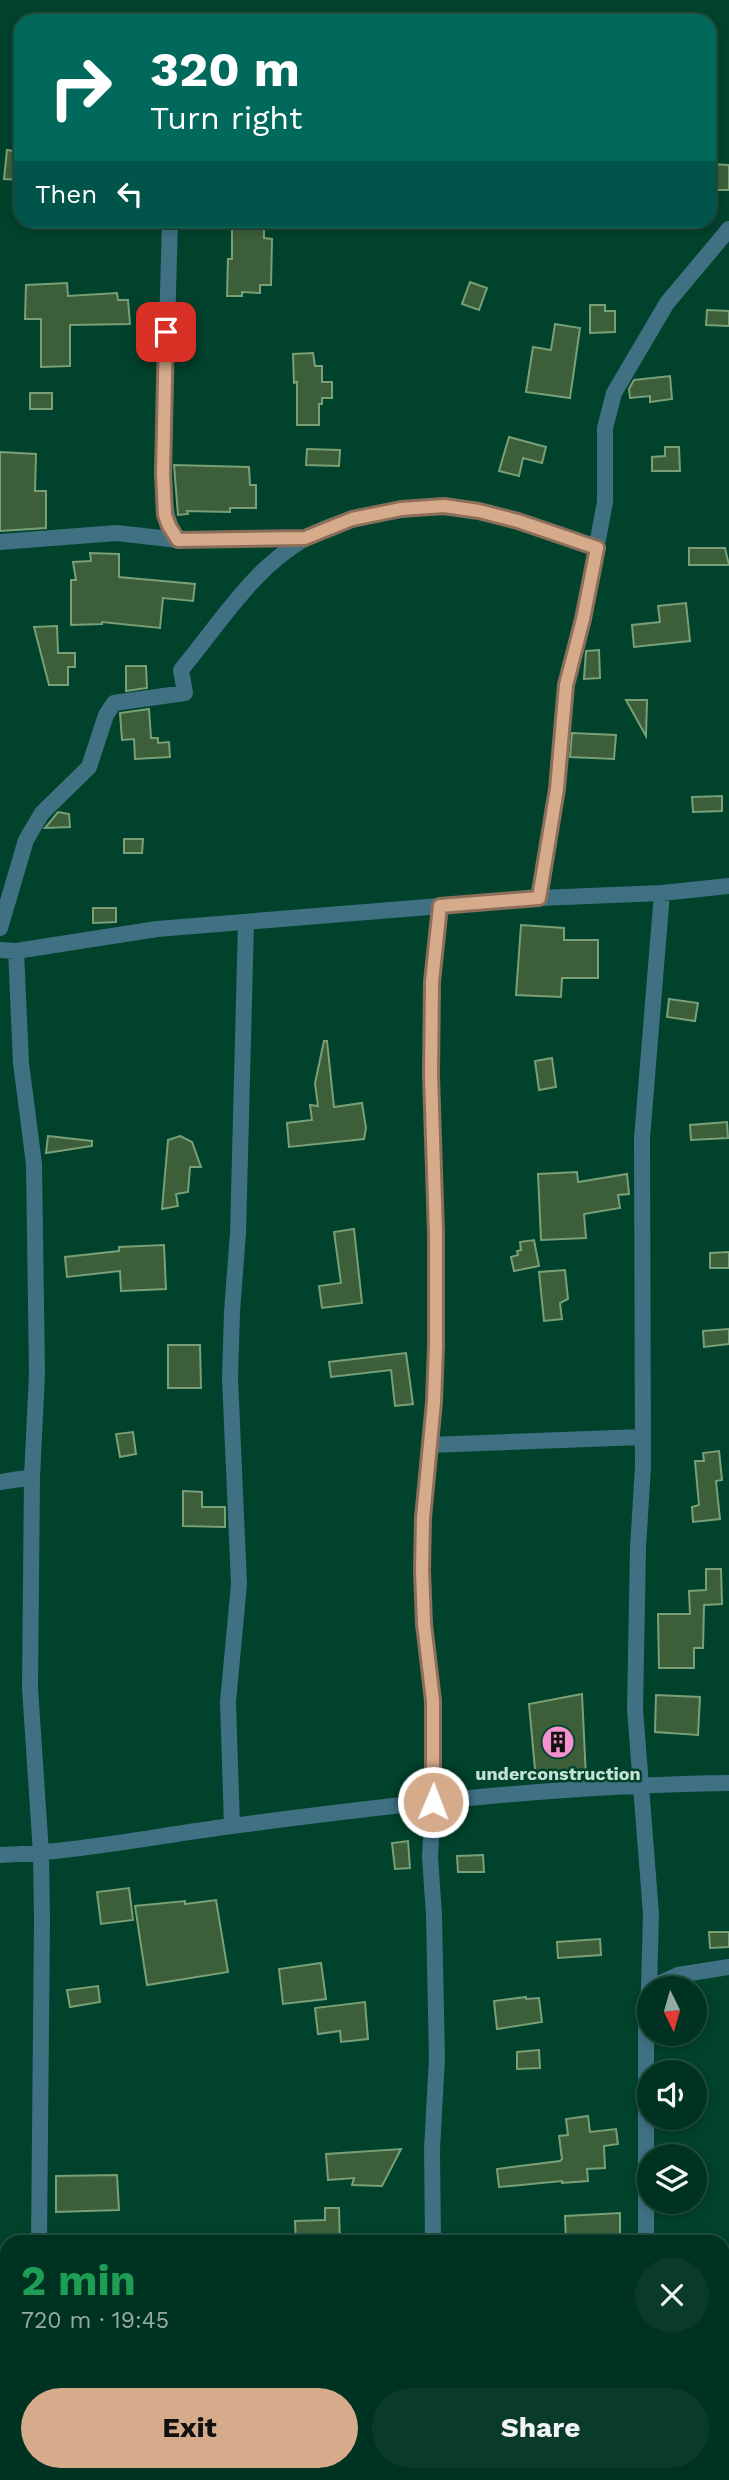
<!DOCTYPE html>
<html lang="en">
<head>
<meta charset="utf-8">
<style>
  body { margin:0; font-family:"Work Sans",sans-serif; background:#0a3a2a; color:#f1f3f6; height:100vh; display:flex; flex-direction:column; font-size:26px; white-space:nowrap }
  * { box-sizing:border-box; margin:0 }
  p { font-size:23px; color:#95aaa5 }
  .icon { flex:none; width:38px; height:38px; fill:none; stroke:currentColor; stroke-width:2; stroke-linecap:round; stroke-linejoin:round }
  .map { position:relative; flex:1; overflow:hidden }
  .sheet { position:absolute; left:0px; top:2235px; width:730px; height:247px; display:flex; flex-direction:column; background:#003221; border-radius:21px 21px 0 0; box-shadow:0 4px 10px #0003,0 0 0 2px #224d3f }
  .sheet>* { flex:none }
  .top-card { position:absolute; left:14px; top:14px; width:702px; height:214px; border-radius:21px; box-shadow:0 4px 10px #0003,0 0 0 2px #224d3f; background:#00695c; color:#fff; overflow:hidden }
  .needle { width:46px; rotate:175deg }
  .controls { position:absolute; left:637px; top:1976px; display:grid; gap:14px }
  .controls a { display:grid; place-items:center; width:70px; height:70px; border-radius:50%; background:#003221; box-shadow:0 4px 10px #0003,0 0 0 2px #224d3f; font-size:35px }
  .pin { position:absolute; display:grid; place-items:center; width:60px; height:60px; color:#fff; margin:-30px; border-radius:14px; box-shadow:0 4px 10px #0006 }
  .me { position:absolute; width:77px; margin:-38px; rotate:1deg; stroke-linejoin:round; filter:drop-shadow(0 0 5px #0008) }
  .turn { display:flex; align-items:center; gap:24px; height:147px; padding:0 21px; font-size:32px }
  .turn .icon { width:91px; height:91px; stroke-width:2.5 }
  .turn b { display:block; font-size:49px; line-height:60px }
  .then { display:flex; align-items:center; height:66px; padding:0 21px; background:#0003; gap:14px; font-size:26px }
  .round { display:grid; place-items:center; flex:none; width:74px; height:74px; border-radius:37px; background:#0a3a2a }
  .head { display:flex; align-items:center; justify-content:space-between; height:119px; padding:0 21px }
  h1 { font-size:42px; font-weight:700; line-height:52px; color:#1e9e55 }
  .cta { display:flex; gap:14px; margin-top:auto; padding:14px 21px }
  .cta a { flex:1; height:80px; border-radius:42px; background:#d6ab8b; color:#111; font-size:28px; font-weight:700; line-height:80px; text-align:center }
  .cta a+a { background:#0a3a2a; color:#f1f3f6 }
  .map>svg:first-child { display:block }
  .building { fill:#3c5f3a; stroke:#799f77; stroke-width:2 }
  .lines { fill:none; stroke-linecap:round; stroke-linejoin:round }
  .minor { stroke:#3f7183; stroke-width:16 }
  .route-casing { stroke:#8b6f5a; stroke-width:18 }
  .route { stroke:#d6ab8b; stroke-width:12 }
  .labels { text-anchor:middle; stroke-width:5; stroke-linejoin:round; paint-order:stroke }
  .poi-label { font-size:18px; font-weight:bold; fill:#c6e2d4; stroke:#00422c }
</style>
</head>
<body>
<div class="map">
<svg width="729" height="2480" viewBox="0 0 729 2480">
  <rect width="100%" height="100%" fill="#00422c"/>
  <path class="building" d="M7,150L21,152V180L4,179Z
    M713,164L729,165V190H712Z
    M232,225H264V238L272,239L271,285H260V293L242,292V296H227L228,259H232Z
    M470,282L487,288L479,310L462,304Z
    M67,283L68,296L117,293L118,300H128L130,324L70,325V366L41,367V319H25L26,285Z
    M590,305H605V311H615V332L590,333Z
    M707,310L729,311V326L706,325Z
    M555,324L580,328L570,398L526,392L533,347L551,350Z
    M313,353L315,366H322V382H332V398H322V404H319V425H297V382L294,383L293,354Z
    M670,376L672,399L650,402V396L630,398L629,389L634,380Z
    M30,393H52V409H30Z
    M509,437L546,447L542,463L523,458L519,476L499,471Z
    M665,447H679L680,471H652V457L665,456Z
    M307,449L340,450L339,466L306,465Z
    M0,452L36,454L35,491H46V528L0,531Z
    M174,465L249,467L250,485H256V508H230V512L187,511L188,514L178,515Z
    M689,548H725L729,565H689Z
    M90,553L119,554V577L195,584L193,601L163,598L160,628L102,622V624L71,625V580H76L73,562L91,561Z
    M686,603L690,641L634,647L632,625L660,622L658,606Z
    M57,626L58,653H75V667H68V685H49L34,627Z
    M599,650L600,678L584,679L586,651Z
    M126,666H146L147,688L126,691Z
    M626,700H647L646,736Z
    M149,709L151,738H158V743L169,742L170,757L135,759L134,739L122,740L120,713Z
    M572,733L616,735L614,759L570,757Z
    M722,796V811L693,812L692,797Z
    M58,812L69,814L70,827L45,828Z
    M124,839H143L142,853H124Z
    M93,908H116V922L93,923Z
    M521,925L564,928V940H598V978H562L561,997L516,995Z
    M669,999L698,1003L695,1021L667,1017Z
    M324,1041H327L334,1107L362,1103L366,1128L364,1139L289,1147L287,1123L312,1120L310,1105L318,1106L315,1083Z
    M552,1058L556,1087L539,1090L535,1061Z
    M727,1122L728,1138L691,1140L690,1125Z
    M48,1136L92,1141V1146L46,1153Z
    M180,1136L192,1142L201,1167H190L188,1192L176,1194L178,1206L162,1209L168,1140Z
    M577,1172L578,1182L627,1174L629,1194L618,1195L620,1208L584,1214L586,1238L541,1240L538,1174Z
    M354,1229L362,1303L322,1308L319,1286L341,1283L334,1232Z
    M534,1240L539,1266L514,1271L511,1257L518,1255L517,1251L521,1250L520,1242Z
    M164,1245L166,1289L121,1291L120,1271L67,1277L65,1257L119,1251V1247Z
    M729,1252V1268H710V1253Z
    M565,1270L568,1299L560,1303L562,1319L544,1321L539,1272Z
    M729,1329V1344L704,1347L703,1331Z
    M168,1345H200L201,1388H168Z
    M406,1353L413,1404L395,1406L391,1370L331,1377L329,1362Z
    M133,1432L136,1454L120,1457L116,1434Z
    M719,1451L722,1480L716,1481L720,1519L693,1522L692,1507L699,1505L695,1461H704L703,1453Z
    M183,1491L202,1492V1507H225V1527L183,1526Z
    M706,1569H721L722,1604L704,1605L703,1648H694V1668H659L658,1614H690L689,1591L706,1590Z
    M582,1694L586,1778L536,1780L529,1704Z
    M656,1695L700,1697L698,1735L655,1732Z
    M408,1841L410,1868L395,1869L392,1843Z
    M483,1855L484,1872H458L457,1856Z
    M129,1888L133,1920L101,1924L97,1892Z
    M216,1900L228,1972L147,1985L135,1906L185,1901V1904Z
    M709,1932H729V1947L710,1948Z
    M600,1939L601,1955L558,1958L557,1942Z
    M321,1963L326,1999L283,2004L279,1969Z
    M98,1986L100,2002L70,2007L67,1990Z
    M526,1997V1999L539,1998L542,2022L497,2029L494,2001Z
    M365,2002L368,2039L341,2042L340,2031L318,2034L315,2008Z
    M539,2050L540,2068L517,2069V2052Z
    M588,2116L590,2132L616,2129L618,2144L604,2146L605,2168L587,2169L588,2181L562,2183V2181L499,2187L497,2169L560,2161L562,2159L559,2136L568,2135L566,2119Z
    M401,2149L382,2186L352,2185L354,2178L328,2180L326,2154Z
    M117,2175L119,2210L56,2212V2176Z
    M325,2208H339L340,2242H296L295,2221L325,2220Z
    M620,2213V2242H566L565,2216Z"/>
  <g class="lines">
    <path class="minor" d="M170,220L163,475C164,499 164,519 178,540
      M0,542L117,533L178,540L305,538
      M539,898L557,789L566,685L583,619L605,502V428L614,393L667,303L729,229
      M0,928L26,840L42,813L89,767L106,715L114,703L185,693L181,670C206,640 228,607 255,579C268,565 288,549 304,539C346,513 433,501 480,511C520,520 558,535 597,548
      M0,950L16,951L157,929L539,898L662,893L729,886
      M16,951L21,1063L34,1164L37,1374L32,1477L30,1688L41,1853L42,1920L39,2242
      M430,1445L643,1437
      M0,1482L32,1477
      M232,1826L228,1702L239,1584L230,1378L232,1312L238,1233L246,923
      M0,1855C78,1852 155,1836 232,1826C397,1804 563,1785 729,1783
      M649,1988L678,1975L729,1967
      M433,2242L432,2149L437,2058L434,1915L430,1857L433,1802V1701L424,1624L422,1570L423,1518L434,1402L436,1345V1234L431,1075L432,982L440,907
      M646,2242V2029L649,1988L651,1914L635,1709L638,1548L643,1466L642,1138L662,893
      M0,2391L7,2390
      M25,2474V2480
      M435,2474L436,2480
      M646,2474V2480
      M240,2480V2474"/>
  </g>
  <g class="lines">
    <defs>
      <path id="route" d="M166,332L163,474L165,515L169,526L178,540L305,538L352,519L401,509L444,506L479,511L518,521L597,548L583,619L566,685L557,789L539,898L440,906L432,982L431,1075L436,1234V1345L434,1402L423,1518L422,1570L424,1624L433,1701V1802"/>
    </defs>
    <use href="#route" class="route-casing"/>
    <use href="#route" class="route"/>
  </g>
  <defs>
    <symbol id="building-disc" viewBox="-11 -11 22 22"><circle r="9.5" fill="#f690cf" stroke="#00422c"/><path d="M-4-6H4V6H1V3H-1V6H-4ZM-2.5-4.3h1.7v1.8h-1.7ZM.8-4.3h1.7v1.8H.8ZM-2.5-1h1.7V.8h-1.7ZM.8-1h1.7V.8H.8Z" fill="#111"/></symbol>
  </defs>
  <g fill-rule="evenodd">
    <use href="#building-disc" x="539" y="1723" width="38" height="38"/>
  </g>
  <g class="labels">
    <g class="poi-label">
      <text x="558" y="1780">underconstruction</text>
    </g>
  </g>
</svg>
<div class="controls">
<a><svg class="needle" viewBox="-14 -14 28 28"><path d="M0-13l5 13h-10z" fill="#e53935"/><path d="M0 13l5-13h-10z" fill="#95aaa5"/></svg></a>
<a><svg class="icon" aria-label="sound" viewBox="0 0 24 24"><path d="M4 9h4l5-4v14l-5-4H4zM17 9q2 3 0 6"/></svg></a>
<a><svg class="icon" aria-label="layers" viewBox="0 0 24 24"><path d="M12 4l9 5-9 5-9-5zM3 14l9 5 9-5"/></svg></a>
</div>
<div class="pin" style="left:166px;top:332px;background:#d93025"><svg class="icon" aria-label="arrive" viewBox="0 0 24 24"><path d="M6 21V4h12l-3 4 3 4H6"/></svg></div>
<svg class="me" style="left:433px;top:1802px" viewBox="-20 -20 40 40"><circle r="17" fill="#d6ab8b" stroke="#fff" stroke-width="3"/><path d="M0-11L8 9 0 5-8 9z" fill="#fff"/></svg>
<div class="top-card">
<div class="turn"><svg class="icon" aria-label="right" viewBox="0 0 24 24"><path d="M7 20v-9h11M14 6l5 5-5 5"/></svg><div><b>320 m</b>Turn right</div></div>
<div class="then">Then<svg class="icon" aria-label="left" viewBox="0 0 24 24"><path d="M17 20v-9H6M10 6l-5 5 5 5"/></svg></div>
</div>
<section class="sheet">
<div class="head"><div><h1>2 min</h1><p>720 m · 19:45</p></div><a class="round"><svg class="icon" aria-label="close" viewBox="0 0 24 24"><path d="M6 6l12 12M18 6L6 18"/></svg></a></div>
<div class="cta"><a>Exit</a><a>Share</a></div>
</section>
</div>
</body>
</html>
